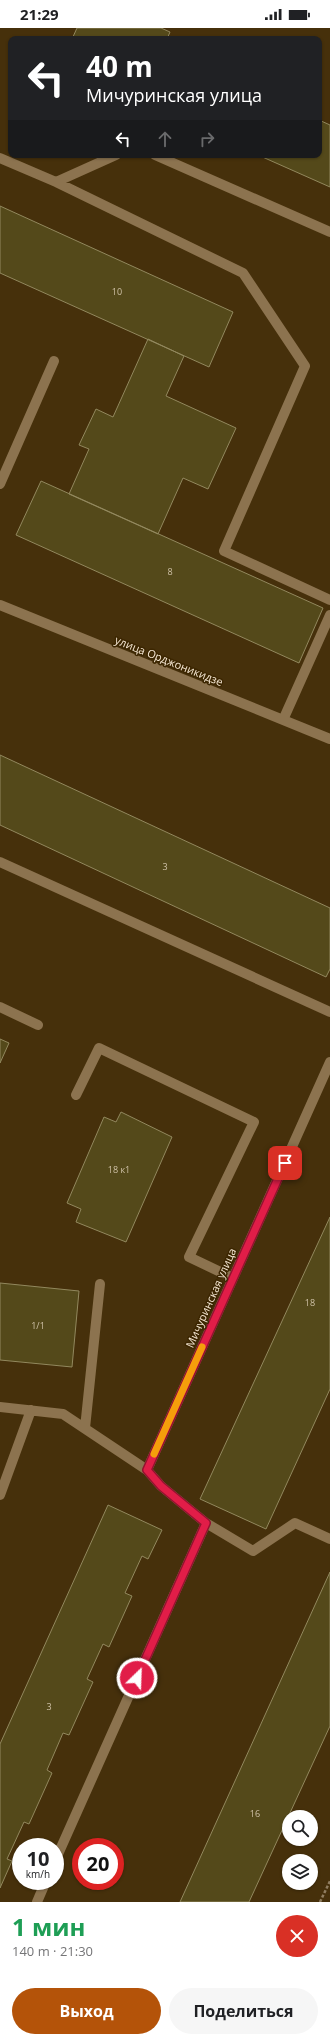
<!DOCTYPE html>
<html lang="ru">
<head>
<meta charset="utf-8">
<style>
  body { margin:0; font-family:"Open Sans",sans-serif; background:#f6f6f6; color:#202124; height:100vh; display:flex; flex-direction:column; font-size:15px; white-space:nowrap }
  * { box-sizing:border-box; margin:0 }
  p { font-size:13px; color:#757577 }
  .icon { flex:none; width:22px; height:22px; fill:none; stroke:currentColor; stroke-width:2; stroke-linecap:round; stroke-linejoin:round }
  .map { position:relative; height:1874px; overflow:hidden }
  .panel { display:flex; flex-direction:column; background:#fff; flex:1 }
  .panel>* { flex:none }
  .banner { position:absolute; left:8px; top:8px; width:314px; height:122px; border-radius:8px; box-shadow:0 1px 3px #0004; background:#202124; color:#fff; overflow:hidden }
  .buttons { position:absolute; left:282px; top:1782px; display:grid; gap:8px }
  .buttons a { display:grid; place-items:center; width:36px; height:36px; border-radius:50%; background:#fff; box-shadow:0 1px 3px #0004; font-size:20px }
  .speed { position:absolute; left:12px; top:1810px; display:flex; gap:8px; font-size:20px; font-weight:700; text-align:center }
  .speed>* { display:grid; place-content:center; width:52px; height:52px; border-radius:50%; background:#fff; box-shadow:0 1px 3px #0004; line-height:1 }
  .speed small { font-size:10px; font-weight:400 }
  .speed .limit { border:6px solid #d22; background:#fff; color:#111 }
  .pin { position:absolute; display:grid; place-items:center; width:34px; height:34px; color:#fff; margin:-17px; border-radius:8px; box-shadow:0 2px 6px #0006 }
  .me { position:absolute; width:44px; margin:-22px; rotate:24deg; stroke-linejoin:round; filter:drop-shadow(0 0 3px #0008) }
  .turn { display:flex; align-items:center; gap:14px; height:84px; padding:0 12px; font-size:18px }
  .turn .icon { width:52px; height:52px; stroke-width:2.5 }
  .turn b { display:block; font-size:28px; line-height:34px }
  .lanes { display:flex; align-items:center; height:38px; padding:0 12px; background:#0003; justify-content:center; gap:20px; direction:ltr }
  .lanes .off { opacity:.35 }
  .round { display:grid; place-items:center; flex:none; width:42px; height:42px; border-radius:21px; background:#f6f6f6 }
  .headline { display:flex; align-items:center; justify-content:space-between; height:68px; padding:0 12px }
  h1 { font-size:24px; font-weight:700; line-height:30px; color:#1e9e55 }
  .primary-button { display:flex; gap:8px; margin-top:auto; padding:8px 12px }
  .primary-button a { flex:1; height:46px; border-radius:24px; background:#b45309; color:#fff; font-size:16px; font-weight:700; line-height:46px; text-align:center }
  .primary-button a+a { background:#f6f6f6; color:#202124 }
  .status { display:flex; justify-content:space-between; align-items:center; height:28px; padding:0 20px; background:#fff; direction:ltr }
  .status svg { height:11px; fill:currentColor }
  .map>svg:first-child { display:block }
  .building { fill:#54491a; stroke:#92885e }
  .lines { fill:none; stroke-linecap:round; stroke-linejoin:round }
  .path { stroke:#907d60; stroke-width:2.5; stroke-dasharray:3 2; stroke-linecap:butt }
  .minor { stroke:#8c734f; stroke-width:10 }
  .route-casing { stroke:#92132f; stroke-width:10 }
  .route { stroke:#e11d48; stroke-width:7 }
  .slow { stroke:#f59e0b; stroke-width:7 }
  .labels { text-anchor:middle; stroke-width:3; stroke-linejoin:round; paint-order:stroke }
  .number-label { font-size:9px; fill:#cec0a6 }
  .street-label { font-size:11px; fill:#f6e8d4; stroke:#3c2601 }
</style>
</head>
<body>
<div class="status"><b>21:29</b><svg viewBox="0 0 49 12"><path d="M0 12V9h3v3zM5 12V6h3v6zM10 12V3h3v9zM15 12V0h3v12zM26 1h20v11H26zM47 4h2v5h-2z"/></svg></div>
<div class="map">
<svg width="330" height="1874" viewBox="0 0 330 1874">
  <rect width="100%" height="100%" fill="#46300b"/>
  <path class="building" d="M77,0H161L170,4L167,11H72Z
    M319,92L330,97V159L258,127H319Z
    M0,178L233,284L209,339L0,245Z
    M148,311L184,328L166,368L236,400L208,461L183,450L158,506L69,466L89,421L79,417L96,381L113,389Z
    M41,453L323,580L299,635L16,507Z
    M0,727L330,880V941L326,949L0,797Z
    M0,1011L9,1015L0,1035Z
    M121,1084L172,1109L126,1214L76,1194L81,1181L67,1175L104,1089L116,1094Z
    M330,1189V1361L266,1501L200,1471Z
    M0,1255L79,1263L72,1339L0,1332Z
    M108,1477L162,1502L148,1531L142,1528L125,1565L132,1568L109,1619L103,1616L87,1651L93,1654L69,1707L63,1705L47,1742L52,1745L29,1796L24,1794L7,1831L12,1833L0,1860V1716Z
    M330,1544V1698L249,1874H180Z"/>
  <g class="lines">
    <path class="path" d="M320,1874L330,1853"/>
    <path class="minor" d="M155,127L330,204
      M0,130L56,154L243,245L305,338L224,523L330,572
      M56,154L116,127
      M0,456L54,333
      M0,577L330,711
      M283,692L330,587
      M0,834L330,984
      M0,979L38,997
      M330,1034L147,1442L161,1458L206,1495L253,1523L295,1495L330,1511
      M76,1067L99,1020L254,1094L189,1229L233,1250
      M0,1379L63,1386L147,1442
      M85,1400L100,1256
      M0,1467L31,1382
      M55,1833L206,1495
      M37,1874L46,1853"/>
  </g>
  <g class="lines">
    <defs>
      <path id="route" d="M137,1650L206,1495L161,1458L147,1442L285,1135"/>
    </defs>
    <use href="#route" class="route-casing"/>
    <use href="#route" class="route"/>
    <path class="slow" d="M154,1426L202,1319"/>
  </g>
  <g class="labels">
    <g class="number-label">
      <text x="117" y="267">10</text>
      <text x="170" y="547">8</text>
      <text x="165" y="842">3</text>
      <text x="119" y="1145">18 к1</text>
      <text x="310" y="1278">18</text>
      <text x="38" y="1301">1/1</text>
      <text x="49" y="1682">3</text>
      <text x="255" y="1789">16</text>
    </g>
    <g class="street-label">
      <text transform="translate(169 633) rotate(22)" y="4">улица Орджоникидзе</text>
      <text transform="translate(211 1270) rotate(-66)" y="4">Мичуринская улица</text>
    </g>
  </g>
</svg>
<div class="buttons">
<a><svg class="icon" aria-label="search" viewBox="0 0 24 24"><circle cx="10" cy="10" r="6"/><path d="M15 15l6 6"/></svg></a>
<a><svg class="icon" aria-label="layers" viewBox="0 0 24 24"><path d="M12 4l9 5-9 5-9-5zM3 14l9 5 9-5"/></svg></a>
</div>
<div class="speed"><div>10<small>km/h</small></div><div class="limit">20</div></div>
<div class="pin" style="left:285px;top:1135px;background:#d93025"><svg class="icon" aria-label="arrive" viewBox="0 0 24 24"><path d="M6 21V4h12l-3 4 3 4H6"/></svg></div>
<svg class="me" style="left:137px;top:1650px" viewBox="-20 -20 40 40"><circle r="17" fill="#e11d48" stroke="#fff" stroke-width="3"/><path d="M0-11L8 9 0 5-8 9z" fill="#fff"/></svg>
<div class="banner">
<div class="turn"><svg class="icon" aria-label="left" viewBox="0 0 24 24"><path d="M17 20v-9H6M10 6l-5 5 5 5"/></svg><div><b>40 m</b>Мичуринская улица</div></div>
<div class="lanes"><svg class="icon" aria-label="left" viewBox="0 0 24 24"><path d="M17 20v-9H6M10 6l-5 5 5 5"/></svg><svg class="icon off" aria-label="ahead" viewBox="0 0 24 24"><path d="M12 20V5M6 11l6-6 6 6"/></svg><svg class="icon off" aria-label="right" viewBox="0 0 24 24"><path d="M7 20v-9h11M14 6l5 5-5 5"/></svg></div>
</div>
</div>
<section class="panel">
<div class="headline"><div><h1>1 мин</h1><p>140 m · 21:30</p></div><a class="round" style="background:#d93025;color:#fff"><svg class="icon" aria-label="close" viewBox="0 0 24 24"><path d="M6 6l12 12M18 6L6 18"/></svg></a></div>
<div class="primary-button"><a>Выход</a><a>Поделиться</a></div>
</section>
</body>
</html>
